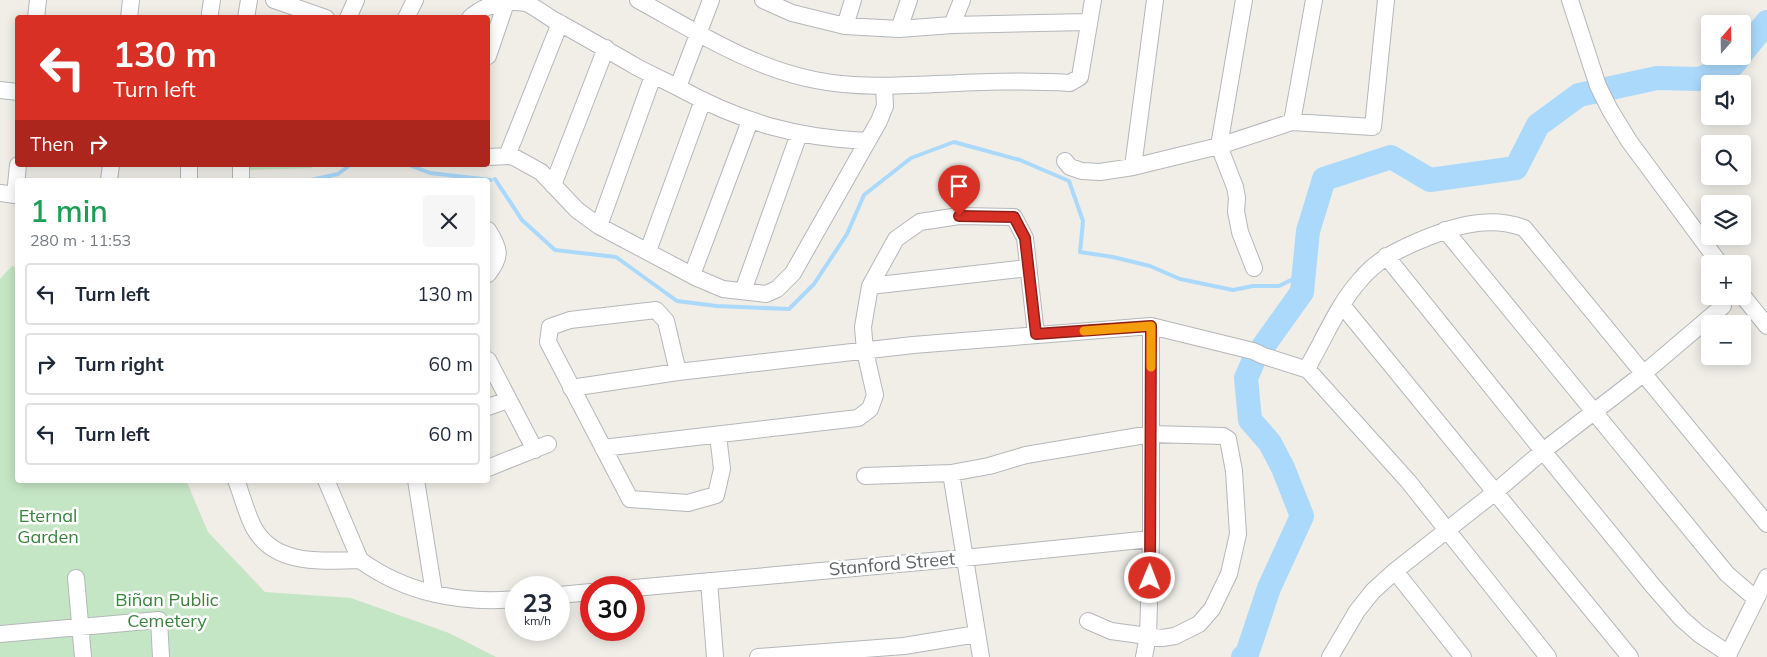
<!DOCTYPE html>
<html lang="en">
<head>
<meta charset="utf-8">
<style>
  body { margin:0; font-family:Mulish,sans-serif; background:#f6f6f7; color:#1f2937; height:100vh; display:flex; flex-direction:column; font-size:19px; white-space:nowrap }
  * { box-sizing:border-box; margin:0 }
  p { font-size:16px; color:#747a83 }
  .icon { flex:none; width:28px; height:28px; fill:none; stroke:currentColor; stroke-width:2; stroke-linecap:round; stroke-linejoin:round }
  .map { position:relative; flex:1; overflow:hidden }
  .side { position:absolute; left:15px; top:178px; width:475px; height:305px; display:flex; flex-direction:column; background:#fff; border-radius:5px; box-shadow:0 2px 12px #0003 }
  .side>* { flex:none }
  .hud { position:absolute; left:15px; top:15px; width:475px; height:152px; border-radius:5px; box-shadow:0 2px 12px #0003; background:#d93025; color:#fff; overflow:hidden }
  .needle { width:32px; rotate:20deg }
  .tools { position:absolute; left:1701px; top:15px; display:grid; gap:10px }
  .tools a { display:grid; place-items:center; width:50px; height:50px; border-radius:5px; background:#fff; box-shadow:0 2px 12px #0003; font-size:25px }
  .speed { position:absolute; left:505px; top:576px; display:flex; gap:10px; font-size:25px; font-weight:700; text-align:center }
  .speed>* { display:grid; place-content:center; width:65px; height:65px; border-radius:50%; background:#fff; box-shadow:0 2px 12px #0003; line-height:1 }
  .speed small { font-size:12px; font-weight:400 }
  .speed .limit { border:8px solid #d22; background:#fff; color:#111 }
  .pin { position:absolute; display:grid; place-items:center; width:42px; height:42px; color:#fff; margin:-51px -21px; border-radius:50% 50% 50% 0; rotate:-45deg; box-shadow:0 0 5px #0007 }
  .pin .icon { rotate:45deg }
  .me { position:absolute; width:55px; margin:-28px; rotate:1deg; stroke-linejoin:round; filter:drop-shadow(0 0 4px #0008) }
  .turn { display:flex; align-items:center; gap:18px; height:105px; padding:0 15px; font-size:22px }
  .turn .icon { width:65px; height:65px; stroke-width:2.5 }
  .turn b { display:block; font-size:35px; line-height:42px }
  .then { display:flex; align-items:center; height:48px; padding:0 15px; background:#0003; gap:10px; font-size:19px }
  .round { display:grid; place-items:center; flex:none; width:52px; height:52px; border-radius:5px; background:#f6f6f7 }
  .head { display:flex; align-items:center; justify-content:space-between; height:85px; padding:0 15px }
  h1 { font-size:30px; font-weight:600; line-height:38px; color:#1e9e55 }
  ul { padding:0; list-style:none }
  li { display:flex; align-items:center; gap:15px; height:62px; margin:0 10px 8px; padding:0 5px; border:2px solid #e0e1e3; border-radius:5px }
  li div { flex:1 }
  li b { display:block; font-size:19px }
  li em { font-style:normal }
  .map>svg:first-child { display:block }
  .green { fill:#c5e6c5 }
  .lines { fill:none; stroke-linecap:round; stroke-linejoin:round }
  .stream { stroke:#abd9fc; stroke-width:4 }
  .river { stroke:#abd9fc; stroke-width:24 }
  .minor-casing { stroke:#b4b7bb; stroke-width:18 }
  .minor { stroke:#fff; stroke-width:16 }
  .route-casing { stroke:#8d1f18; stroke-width:12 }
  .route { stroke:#d93025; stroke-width:9 }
  .slow { stroke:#f59e0b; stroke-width:9 }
  .labels { text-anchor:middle; stroke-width:5; stroke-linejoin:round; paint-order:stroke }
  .park-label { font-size:18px; fill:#39833c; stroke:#fff }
  .street-label { font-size:18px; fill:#5e6267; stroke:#fff }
</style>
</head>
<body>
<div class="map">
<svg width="1767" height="657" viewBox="0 0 1767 657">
  <rect width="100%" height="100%" fill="#f0eee7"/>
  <path class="green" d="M249,165H317L311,168L249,170Z
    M12,266L18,268V480H186L208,532L265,592L351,598L449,633L496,657H0V279Z"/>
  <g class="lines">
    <path class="stream" d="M409,165L430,173L491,180
      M495,179L522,220L555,250L616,257L677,301L717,306L789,309L814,284L847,234L864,195L911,158L954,142L1020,160L1069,181L1083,221L1080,252L1113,257L1150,266L1180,279L1233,290L1253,286H1279L1303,274
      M311,180L338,174L350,165"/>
    <path class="river" d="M1742,53L1767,22
      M1262,348L1302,292L1308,231L1324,179L1391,157L1430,180L1516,168L1538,125L1579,95L1657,78L1699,79L1733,65L1740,56
      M1243,657L1247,654L1269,588L1302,516L1283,468L1270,443L1250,420L1246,378L1253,362"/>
    <defs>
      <path id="minor" d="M274,0L326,18
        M638,0C695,31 750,67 815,80C855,88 895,86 936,84C980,82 1026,80 1070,83L1080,77L1093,0
        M763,0L792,13L845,26L899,29
        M909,0L899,29L952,25L1088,22
        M1244,0L1219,146L1235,187L1237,198L1236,211L1240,232L1254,268
        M1570,0L1598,86L1610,110L1629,141L1720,264
        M36,18L38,0
        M129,18L131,0
        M210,18V13L212,0
        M246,18L249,0
        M348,18L356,0
        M406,18L415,0
        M470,18C484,4 507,0 526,3C535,7 544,14 552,19C580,34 607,50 635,66C649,74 664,80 679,88C741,122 796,138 867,141
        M952,25L962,0
        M845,26L853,0
        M488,56L507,0
        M678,87L711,0
        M0,90L18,92
        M1292,122L1314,0
        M507,156L560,23
        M488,157L512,156L541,172L577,210L599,226L697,278L723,289L766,294L777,289L793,273L879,121L885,106L884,86
        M1065,161L1070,167L1082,171L1100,172L1133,167L1219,146L1292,122L1373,127L1386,0
        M189,165V180
        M1133,167L1155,0
        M109,180L111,165
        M241,180V165
        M553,185L606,48
        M0,193L15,195L18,165
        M599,226L653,76
        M488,230C500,249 502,256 488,274
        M1445,230L1727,574L1756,599
        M648,251L703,100
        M1386,256L1543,451L1653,586L1681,618L1699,634L1729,654
        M692,275L750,121
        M870,286L1028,268
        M743,291L799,134
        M1742,295L1767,326
        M1342,305L1630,657
        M488,360L535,450
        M678,372L666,321L656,310L570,320L550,327L548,342L630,499L688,503L716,495L722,469L718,435
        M571,388L678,372L913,345L1151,326L1253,351L1264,356L1308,370
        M488,407L508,400
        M603,448L858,418L870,409L875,395L865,351L863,327L870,286L896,239L920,222L959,216L1014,217L1025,238L1036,334
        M488,468L548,444
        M951,473L981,657
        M865,476L951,473L989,466L1026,455L1151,434L1223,436L1228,439L1234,471L1238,534L1229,574L1212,609L1199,624L1175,636L1162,638L1111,631L1088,621
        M236,480C242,495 246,513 254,528C275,566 323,561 360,560
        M326,480L360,560
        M416,480L434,593
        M360,560C405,593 461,604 516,599
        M1395,571L1463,657
        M76,578L83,657
        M709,581L715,657
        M634,588L964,558L1151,539
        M559,595L591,592
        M0,634L159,620L161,657
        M758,657L904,646L977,634
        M1144,657L1148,636L1151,539V326
        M1330,657L1357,611L1373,591L1395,571L1494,493L1543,451L1643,374L1723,306
        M1548,657L1408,481L1308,370L1310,363C1326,335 1339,303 1361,279C1376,261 1394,252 1414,243C1449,228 1485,214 1524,228L1767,524
        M1727,657L1767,577"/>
    </defs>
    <use href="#minor" class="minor-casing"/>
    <use href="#minor" class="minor"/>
  </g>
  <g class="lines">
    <defs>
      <path id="route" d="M959,216L1014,217L1025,238L1036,334L1151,326L1150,578"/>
    </defs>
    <use href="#route" class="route-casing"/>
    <use href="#route" class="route"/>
    <path class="slow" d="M1084,331L1151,326V367"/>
  </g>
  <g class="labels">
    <g class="park-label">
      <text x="48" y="522">Eternal<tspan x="48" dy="21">Garden</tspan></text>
      <text x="167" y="606">Biñan Public<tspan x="167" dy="21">Cemetery</tspan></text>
    </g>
    <g class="street-label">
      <text transform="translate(892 564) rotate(-5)" y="6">Stanford Street</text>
    </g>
  </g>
</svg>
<div class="tools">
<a><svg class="needle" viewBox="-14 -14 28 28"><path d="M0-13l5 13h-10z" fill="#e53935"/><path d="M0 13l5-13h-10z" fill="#747a83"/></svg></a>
<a><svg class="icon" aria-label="sound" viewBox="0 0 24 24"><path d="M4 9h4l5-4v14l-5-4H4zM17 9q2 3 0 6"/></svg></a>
<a><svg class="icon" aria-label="search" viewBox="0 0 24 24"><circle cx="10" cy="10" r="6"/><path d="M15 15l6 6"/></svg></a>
<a><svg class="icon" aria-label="layers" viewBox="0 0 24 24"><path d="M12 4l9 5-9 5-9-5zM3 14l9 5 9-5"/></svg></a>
<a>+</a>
<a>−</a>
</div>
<div class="speed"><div>23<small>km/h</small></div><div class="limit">30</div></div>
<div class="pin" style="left:959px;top:216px;background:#d93025"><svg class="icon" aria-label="arrive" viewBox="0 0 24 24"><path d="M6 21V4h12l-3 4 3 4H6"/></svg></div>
<svg class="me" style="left:1150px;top:578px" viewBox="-20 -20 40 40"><circle r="17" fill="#d93025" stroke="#fff" stroke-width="3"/><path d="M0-11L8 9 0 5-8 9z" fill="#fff"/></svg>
<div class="hud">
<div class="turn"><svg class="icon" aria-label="left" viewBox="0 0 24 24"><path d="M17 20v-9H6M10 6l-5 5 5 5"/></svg><div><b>130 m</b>Turn left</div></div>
<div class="then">Then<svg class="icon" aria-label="right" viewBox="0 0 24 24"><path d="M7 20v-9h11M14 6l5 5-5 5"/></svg></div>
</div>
<section class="side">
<div class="head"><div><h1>1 min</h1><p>280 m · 11:53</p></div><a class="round"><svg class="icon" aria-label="close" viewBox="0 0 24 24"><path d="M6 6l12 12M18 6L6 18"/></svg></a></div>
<ul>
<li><svg class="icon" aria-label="left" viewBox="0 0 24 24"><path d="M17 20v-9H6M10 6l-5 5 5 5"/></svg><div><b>Turn left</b></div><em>130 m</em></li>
<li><svg class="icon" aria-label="right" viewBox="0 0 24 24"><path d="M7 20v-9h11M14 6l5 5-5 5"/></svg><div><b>Turn right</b></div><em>60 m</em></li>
<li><svg class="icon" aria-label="left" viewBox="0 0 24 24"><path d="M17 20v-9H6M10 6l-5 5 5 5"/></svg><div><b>Turn left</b></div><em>60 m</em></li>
</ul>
</section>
</div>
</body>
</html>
